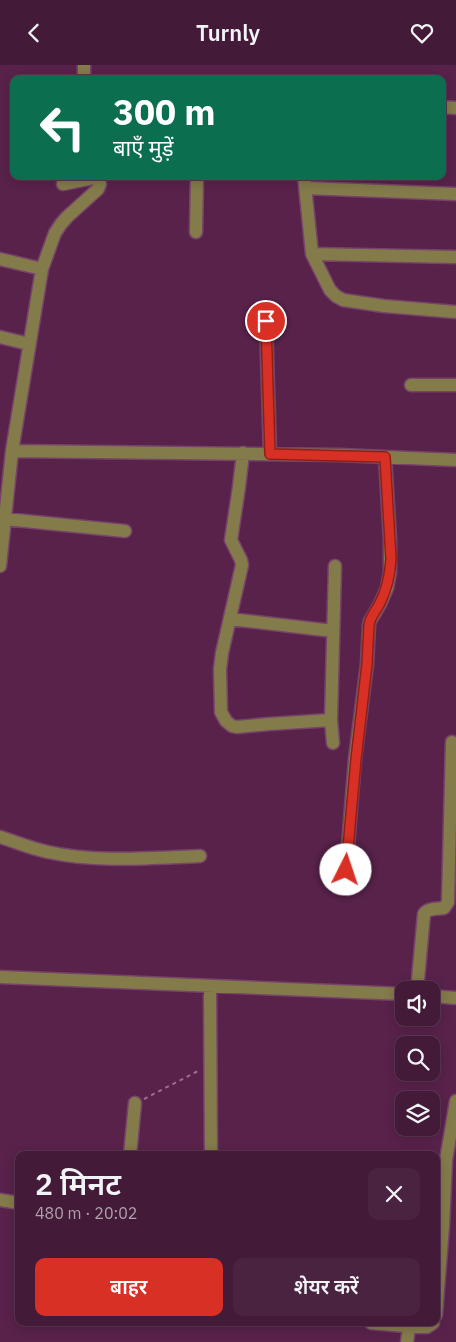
<!DOCTYPE html>
<html lang="hi">
<head>
<meta charset="utf-8">
<style>
  body { margin:0; font-family:"IBM Plex Sans","Noto Sans Devanagari",sans-serif; background:#4a2340; color:#f1f3f6; height:100vh; display:flex; flex-direction:column; font-size:19px; white-space:nowrap }
  * { box-sizing:border-box; margin:0 }
  p { font-size:16px; color:#afa1ae }
  .icon { flex:none; width:28px; height:28px; fill:none; stroke:currentColor; stroke-width:2; stroke-linecap:round; stroke-linejoin:round }
  .map { position:relative; flex:1; overflow:hidden }
  .panel { position:absolute; left:15px; top:1086px; width:425px; height:175px; display:flex; flex-direction:column; background:#431a38; border-radius:10px; box-shadow:0 2px 12px #0003,0 0 0 1px #5b3853 }
  .panel>* { flex:none }
  .hud { position:absolute; left:10px; top:10px; width:436px; height:105px; border-radius:10px; box-shadow:0 2px 12px #0003,0 0 0 1px #5b3853; background:#0b6e4f; color:#fff; overflow:hidden }
  .tools { position:absolute; left:395px; top:916px; display:grid; gap:10px }
  .tools a { display:grid; place-items:center; width:45px; height:45px; border-radius:10px; background:#431a38; box-shadow:0 2px 12px #0003,0 0 0 1px #5b3853; font-size:25px }
  .pin { position:absolute; display:grid; place-items:center; width:42px; height:42px; color:#fff; margin:-21px; border:2px solid #fff; border-radius:50%; box-shadow:0 1px 5px #0007 }
  .me { position:absolute; width:55px; margin:-28px; rotate:4deg; stroke-linejoin:round; filter:drop-shadow(0 0 4px #0008) }
  .turn { display:flex; align-items:center; gap:18px; height:105px; padding:0 20px; font-size:22px }
  .turn .icon { width:65px; height:65px; stroke-width:2.5 }
  .turn b { display:block; font-size:35px; line-height:42px }
  .round { display:grid; place-items:center; flex:none; width:52px; height:52px; border-radius:10px; background:#4a2340 }
  .headline { display:flex; align-items:center; justify-content:space-between; height:85px; padding:0 20px }
  h1 { font-size:30px; font-weight:600; line-height:38px }
  .cta { display:flex; gap:10px; margin-top:auto; padding:10px 20px }
  .cta a { flex:1; height:58px; border-radius:10px; background:#d93025; color:#fff; font-size:20px; font-weight:600; line-height:58px; text-align:center }
  .cta a+a { background:#4a2340; color:#f1f3f6 }
  header { display:flex; justify-content:space-between; align-items:center; height:65px; padding:0 20px; background:#431a38; font-size:22px; font-weight:600 }
  .map>svg:first-child { display:block }
  .lines { fill:none; stroke-linecap:round; stroke-linejoin:round }
  .minor-casing { stroke:#774369; stroke-width:15 }
  .path { stroke:#9d6e90; stroke-width:2; stroke-dasharray:4 4; stroke-linecap:butt }
  .minor { stroke:#847b4b; stroke-width:12 }
  .route-casing { stroke:#8d1f18; stroke-width:12 }
  .route { stroke:#d93025; stroke-width:9 }
</style>
</head>
<body>
<header><svg class="icon" aria-label="back" viewBox="0 0 24 24"><path d="M15 5l-7 7 7 7"/></svg>Turnly<svg class="icon" aria-label="heart" viewBox="0 0 24 24"><path d="M12 20l-8-8c-3-5 5-10 8-4 3-6 11-1 8 4z"/></svg></header>
<div class="map">
<svg width="456" height="1277" viewBox="0 0 456 1277">
  <rect width="100%" height="100%" fill="#59224b"/>
  <g class="lines">
    <defs>
      <path id="minor" d="M84,14V0
        M442,42L456,43
        M304,111L312,189L330,225L336,231L343,235L384,241L456,247
        M63,119L103,111
        M306,123L456,129
        M196,167L197,111
        M312,189L456,192
        M0,194L42,204
        M266,256L270,389
        M0,272L29,279
        M411,320H456
        M12,386L339,390L456,395
        M243,388L239,422L231,475L241,495L242,500L222,588L220,604L221,647L226,656L232,661L237,662L269,659L331,655
        M5,454L125,466
        M0,501L12,386L42,204L55,168L61,159L67,152L98,124L100,119L99,111
        M230,554L333,566
        M333,678L331,655L335,501
        M0,772C16,777 32,784 48,787C97,798 151,793 200,791
        M346,805L355,694L367,599L369,560L370,556L380,539L387,523L390,507V475L385,392
        M0,912L404,929
        M210,921L211,1090
        M417,925L424,849C427,843 438,844 444,843L448,837L452,677
        M431,931L456,933
        M130,1090L135,1038
        M0,1135L19,1138
        M436,1250L443,1160L446,1095L456,1036
        M371,1258L417,1262H427L433,1258
        M407,1277L409,1262"/>
    </defs>
    <use href="#minor" class="minor-casing"/>
    <path class="path" d="M144,1034L200,1005"/>
    <use href="#minor" class="minor"/>
  </g>
  <g class="lines">
    <defs>
      <path id="route" d="M266,256L270,389L385,392L391,494C390,510 387,524 380,538C376,546 370,552 369,560L367,599L356,694L346,805"/>
    </defs>
    <use href="#route" class="route-casing"/>
    <use href="#route" class="route"/>
  </g>
</svg>
<div class="tools">
<a><svg class="icon" aria-label="sound" viewBox="0 0 24 24"><path d="M4 9h4l5-4v14l-5-4H4zM17 9q2 3 0 6"/></svg></a>
<a><svg class="icon" aria-label="search" viewBox="0 0 24 24"><circle cx="10" cy="10" r="6"/><path d="M15 15l6 6"/></svg></a>
<a><svg class="icon" aria-label="layers" viewBox="0 0 24 24"><path d="M12 4l9 5-9 5-9-5zM3 14l9 5 9-5"/></svg></a>
</div>
<div class="pin" style="left:266px;top:256px;background:#d93025"><svg class="icon" aria-label="arrive" viewBox="0 0 24 24"><path d="M6 21V4h12l-3 4 3 4H6"/></svg></div>
<svg class="me" style="left:346px;top:805px" viewBox="-20 -20 40 40"><circle r="19" fill="#fff"/><path d="M0-13L10 11 0 6-10 11z" fill="#d93025"/></svg>
<div class="hud">
<div class="turn"><svg class="icon" aria-label="left" viewBox="0 0 24 24"><path d="M17 20v-9H6M10 6l-5 5 5 5"/></svg><div><b>300 m</b>बाएँ मुड़ें</div></div>
</div>
<section class="panel">
<div class="headline"><div><h1>2 मिनट</h1><p>480 m · 20:02</p></div><a class="round"><svg class="icon" aria-label="close" viewBox="0 0 24 24"><path d="M6 6l12 12M18 6L6 18"/></svg></a></div>
<div class="cta"><a>बाहर</a><a>शेयर करें</a></div>
</section>
</div>
</body>
</html>
